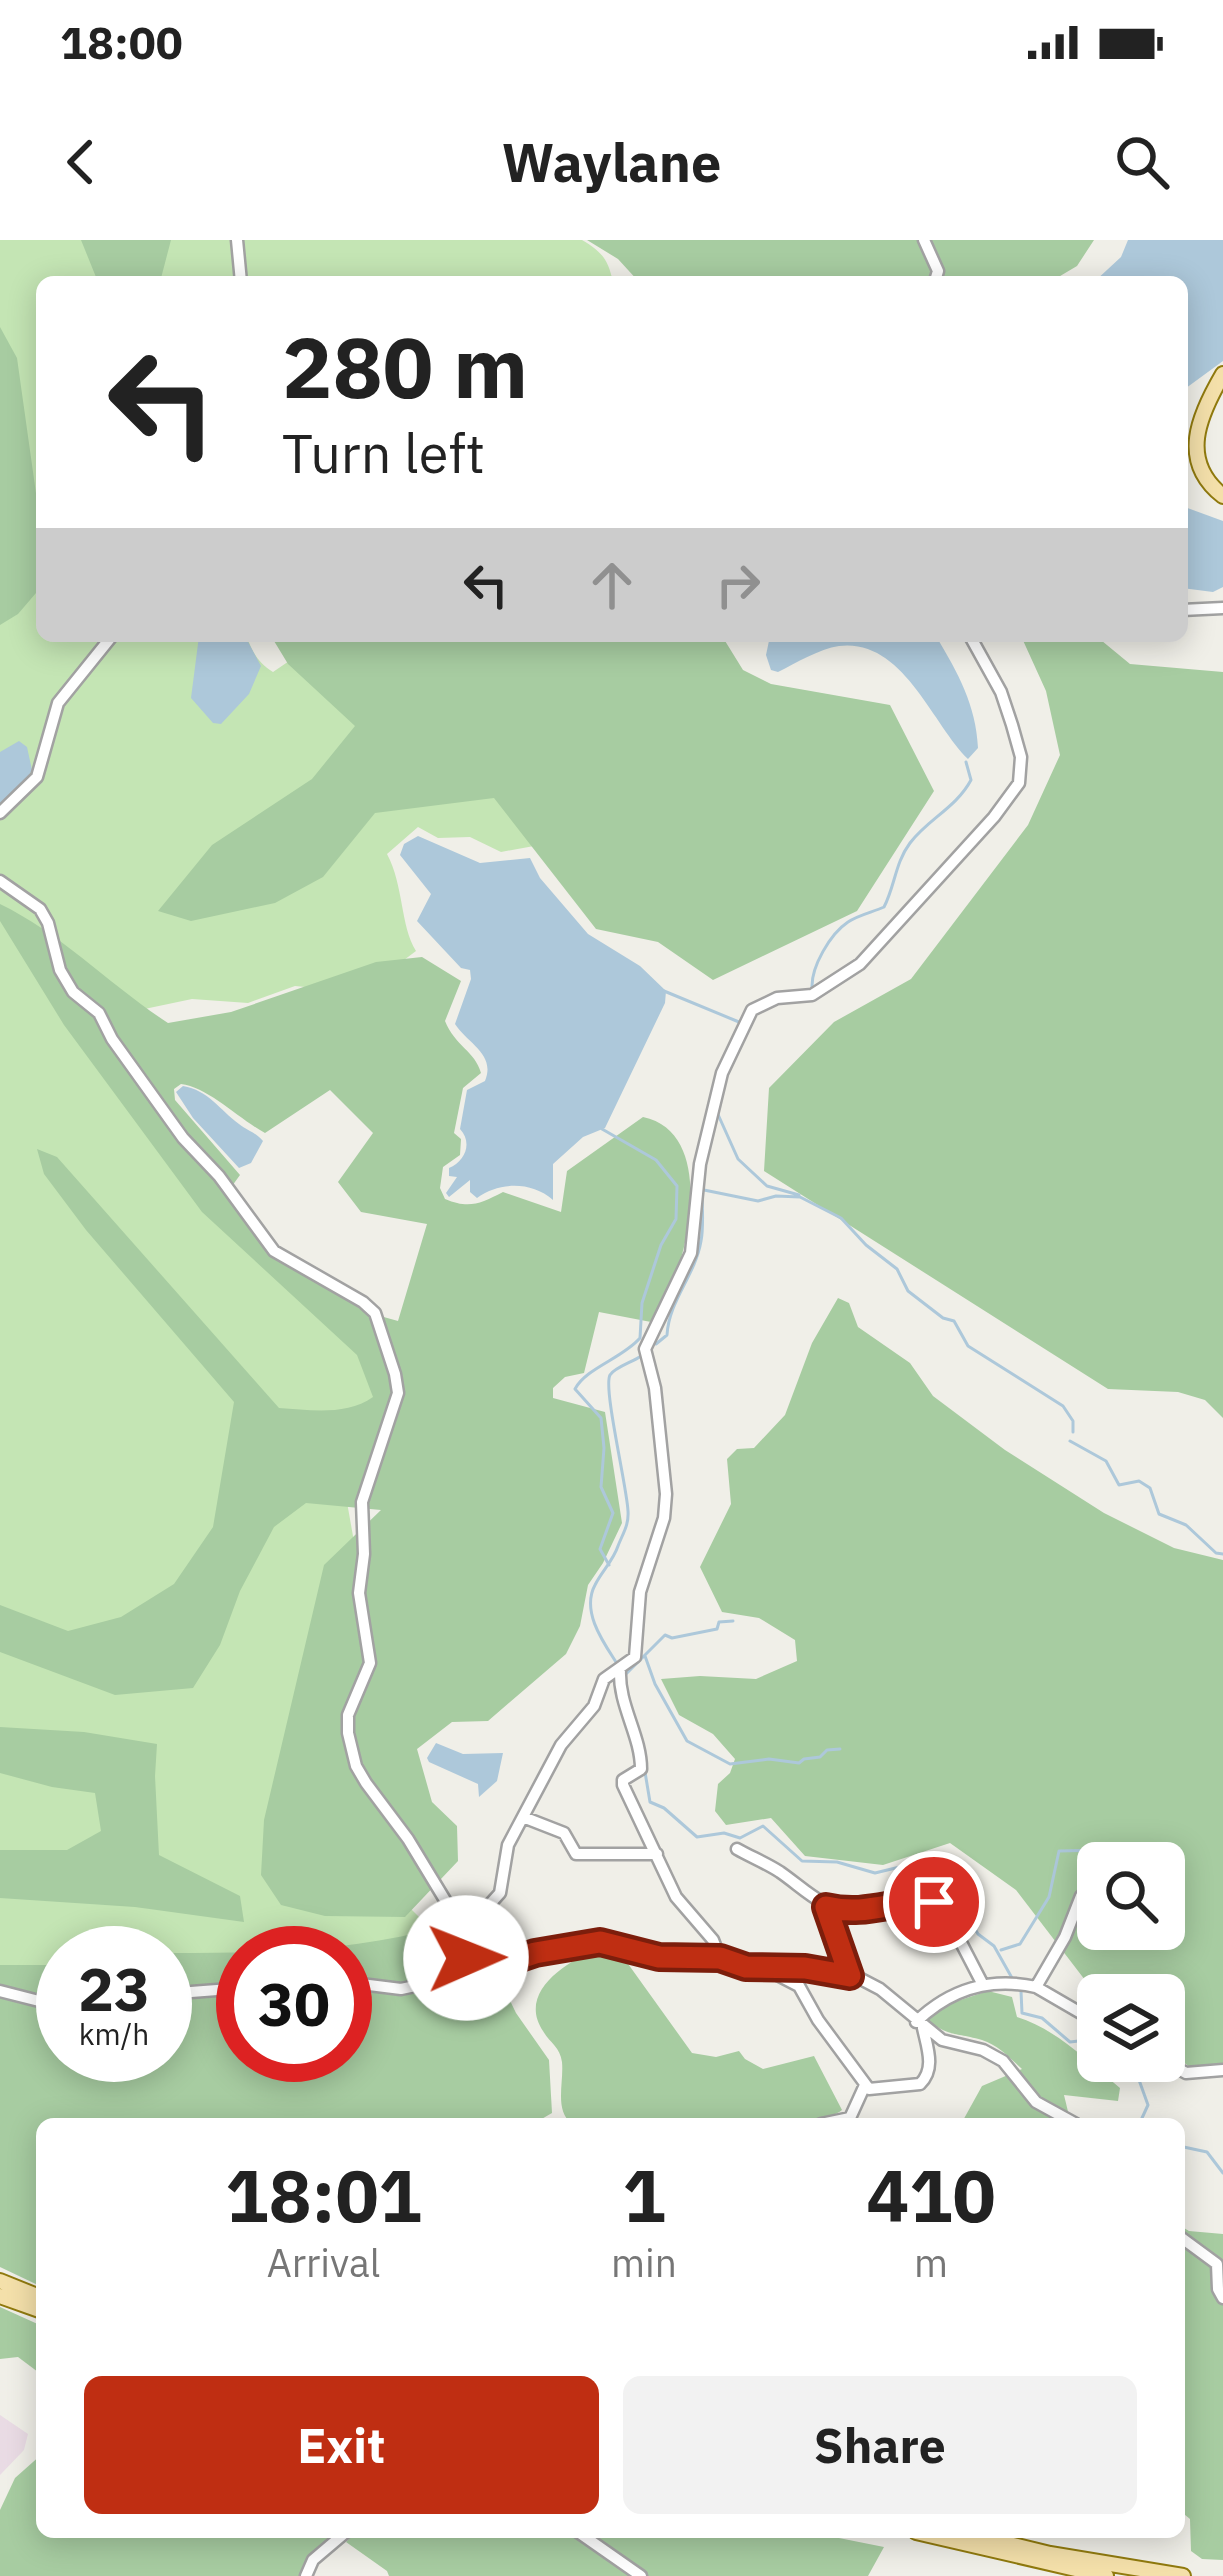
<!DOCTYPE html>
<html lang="en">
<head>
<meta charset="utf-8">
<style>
  body { margin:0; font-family:"IBM Plex Sans",sans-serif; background:#f2f2f2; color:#222; height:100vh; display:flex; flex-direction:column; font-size:45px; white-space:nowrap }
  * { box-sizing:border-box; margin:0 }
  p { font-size:39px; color:#767676 }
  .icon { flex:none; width:66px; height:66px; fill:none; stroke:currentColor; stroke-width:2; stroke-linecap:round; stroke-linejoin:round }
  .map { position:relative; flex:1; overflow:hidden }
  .drawer { position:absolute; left:36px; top:1878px; width:1149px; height:420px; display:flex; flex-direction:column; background:#fff; border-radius:18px; box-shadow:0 6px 30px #0003 }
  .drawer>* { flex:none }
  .guide { position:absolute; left:36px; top:36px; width:1152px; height:366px; border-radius:18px; box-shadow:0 6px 30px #0003; background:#fff; color:#222; overflow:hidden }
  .controls { position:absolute; left:1077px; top:1602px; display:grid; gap:24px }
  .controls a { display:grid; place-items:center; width:108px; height:108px; border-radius:18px; background:#fff; box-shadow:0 6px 30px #0003; font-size:60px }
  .speed { position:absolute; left:36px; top:1686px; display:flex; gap:24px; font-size:60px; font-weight:700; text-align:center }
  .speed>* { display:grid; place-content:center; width:156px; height:156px; border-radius:50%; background:#fff; box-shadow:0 6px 30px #0003; line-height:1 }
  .speed small { font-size:30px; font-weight:400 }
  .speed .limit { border:18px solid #d22; background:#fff; color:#111 }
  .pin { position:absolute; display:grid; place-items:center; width:102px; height:102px; color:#fff; margin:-51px; border:6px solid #fff; border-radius:50%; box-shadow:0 3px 12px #0007 }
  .me { position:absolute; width:132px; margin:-66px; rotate:89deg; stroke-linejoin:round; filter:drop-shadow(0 0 9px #0008) }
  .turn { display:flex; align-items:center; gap:42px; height:252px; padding:0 48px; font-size:54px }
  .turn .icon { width:156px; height:156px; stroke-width:2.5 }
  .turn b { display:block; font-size:84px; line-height:102px }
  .lanes { display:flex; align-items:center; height:114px; padding:0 48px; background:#0003; justify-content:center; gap:60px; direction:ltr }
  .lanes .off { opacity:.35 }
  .eta { display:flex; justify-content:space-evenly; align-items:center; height:204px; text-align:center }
  .eta b { font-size:72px; font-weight:700; line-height:84px }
  .primary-button { display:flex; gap:24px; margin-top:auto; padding:24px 48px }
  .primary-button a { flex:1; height:138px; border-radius:18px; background:#bf2e12; color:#fff; font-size:48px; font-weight:700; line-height:138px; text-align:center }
  .primary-button a+a { background:#f2f2f2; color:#222 }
  .status { display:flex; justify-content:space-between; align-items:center; height:84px; padding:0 60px; background:#fff; direction:ltr }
  .status svg { height:33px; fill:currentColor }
  header { display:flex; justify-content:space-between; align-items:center; height:156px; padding:0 48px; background:#fff; font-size:54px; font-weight:700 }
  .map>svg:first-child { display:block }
  .industrial { fill:#e9dbe4 }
  .grass { fill:#c4e5b4 }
  .forest { fill:#a7cca1; fill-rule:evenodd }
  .water { fill:#adc8da }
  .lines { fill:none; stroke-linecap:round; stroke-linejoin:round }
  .stream { stroke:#adc8da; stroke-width:3 }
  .minor-casing { stroke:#a2a2a2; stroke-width:15 }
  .major-casing { stroke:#907a0e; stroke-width:18 }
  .minor { stroke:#fff; stroke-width:10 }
  .major { stroke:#f4e0aa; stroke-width:14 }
  .route-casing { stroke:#7c1e0c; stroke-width:30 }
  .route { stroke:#bf2e12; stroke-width:21 }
</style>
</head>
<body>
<div class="status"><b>18:00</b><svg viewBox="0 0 49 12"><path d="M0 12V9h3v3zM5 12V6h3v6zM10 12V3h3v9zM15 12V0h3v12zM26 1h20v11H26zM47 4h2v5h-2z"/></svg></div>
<header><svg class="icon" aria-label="back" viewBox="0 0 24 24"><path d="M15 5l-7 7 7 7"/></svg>Waylane<svg class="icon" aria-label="search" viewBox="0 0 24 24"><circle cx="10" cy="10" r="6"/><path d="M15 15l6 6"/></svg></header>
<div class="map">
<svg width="1223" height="2336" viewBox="0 0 1223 2336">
  <rect width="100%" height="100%" fill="#f0efe8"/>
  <path class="industrial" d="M0,2175L28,2194L24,2210L0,2235Z"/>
  <path class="grass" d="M0,0H582C602,12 608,19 613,42H42V396H247C251,411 259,424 273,432L295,417L397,396L534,606L501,612L470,597L438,598L418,587L387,614C404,646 400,685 416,711L396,726L326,749L295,746L248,763L192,759L135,771L166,892L385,1130L345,1251L356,1313L396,1654L419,1677L422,1708L243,1713L165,1741V1713H63V1748L0,1738Z"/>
  <path class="forest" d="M81,0H171L160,42H98Z
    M587,0H1094L1077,26L1050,42H639L618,19Z
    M0,87L17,118L42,296V346L18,374L0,385Z
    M271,396H722L743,430L771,444L890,465L934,551L857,671L713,740L658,702L596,689L494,558L375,573L323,637L275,663L191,681L158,671L212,605L312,539L355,486L288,424Z
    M1021,396H1096L1130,424L1223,432V1178L1205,1160L1178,1152L1108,1149L764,931L769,848L834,782L911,739L1028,585L1060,515L1046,451Z
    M0,664C62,694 111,746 168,783L231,772L376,722L422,717L461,741L445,781C455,806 475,811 481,833L463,848L454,893L461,899L460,915L443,927L440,948L445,959C469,969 480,964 503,952L561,972L567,931L643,877C704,890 694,976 680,1022C674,1043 661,1063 651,1082L599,1072L584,1133L565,1137L553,1148V1158L605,1172L622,1283L603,1323L588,1345L580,1386L566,1414L488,1481L452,1482L417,1509L432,1562L457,1586L458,1621L405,1677L325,1676L281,1665L261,1635L264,1580L324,1325L381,1270L306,1263L274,1287L240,1351L220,1405L193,1448L115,1455L0,1412V1365L68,1391L121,1377L174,1344L213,1287L234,1162L86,990L44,934L37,909L57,917L279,1168C310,1170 346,1176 373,1157L357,1115L202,972L64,785L0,681ZM181,844C208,847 239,879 265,893L330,850L373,893L338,942L361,972L427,984L398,1081L373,1074L271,1012L227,953L240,935L175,860L174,849Z
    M838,1058L849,1063L858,1087L910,1123L933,1156L1005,1210L1104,1273L1174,1308L1223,1320V1825L1193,1829L1164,1809V1755L1098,1757L1016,1650L950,1603L883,1625L805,1616L771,1578L726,1585L715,1571L718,1544L730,1533L735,1519L713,1494L679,1475L661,1439L700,1436L756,1439L797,1421L795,1400L759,1378L722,1372L700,1327L731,1264L727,1219L737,1209L754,1208L785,1175L812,1103ZM1098,1623H1164V1689H1098Z
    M0,1487L84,1492L157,1504L155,1536L159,1615L240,1656L244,1682L135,1667L0,1658V1610H67L101,1591L95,1553L52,1547L0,1533Z
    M421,1692L444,1699L461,1723L496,1732L516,1773L549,1820L552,1873L533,1884H42V2047L0,2027V1725H63V1815H165V1718L173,1713C258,1713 338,1712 421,1692ZM243,1713H345V1815H243Z
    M596,1709L626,1721L692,1813L716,1817L739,1811L745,1819L763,1829L814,1816L842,1870C810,1896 623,1884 572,1884C554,1870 564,1843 562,1822C560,1807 550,1803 543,1791C517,1752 567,1722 596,1709Z
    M988,1751L1012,1757L1017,1777C1056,1789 1089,1822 1120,1848L1118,1861L1064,1855L1071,1884H961L982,1846L1022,1829C1010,1818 998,1805 982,1800C954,1792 954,1798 927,1781L936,1768Z
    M1179,1985L1189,1991L1223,1994V2320L1202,2319L1191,2311L1190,2279L1179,2270Z
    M0,2067L42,2086V2135L18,2117L0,2119Z
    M42,2214V2292H337L309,2318L300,2336H0V2270L15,2238Z
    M356,2292H809L884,2307L868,2336H389L387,2331L346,2302Z"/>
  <path class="water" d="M1128,0H1223V121L1182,151V42H1094L1121,17Z
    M1182,266L1223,281V347L1213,352L1182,348Z
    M199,396H245L261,426L249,454L221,484L213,483L191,458Z
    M770,396H936C958,433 976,465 978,508L968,519C932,484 903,398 839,406C819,409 796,423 778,432L771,430L766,415Z
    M19,501L27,507L32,530L23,546L0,565V512Z
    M418,596L480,623L530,618L540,638L588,694L640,726L666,751L665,763L605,888L583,897L553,924V960C531,941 499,942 477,958L470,952V940L449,957L446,953L457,937L449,936V928C465,921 473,903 460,889L467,850L485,841C496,814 468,804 455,784L471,739L470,730L461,728L417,681L431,654L400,615L404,604Z
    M183,846C208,850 220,870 239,884C248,891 255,892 263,901L251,923L239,928L193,878L176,852Z
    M436,1503L463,1514L503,1513L497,1541L479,1557L478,1544L429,1522L427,1518Z"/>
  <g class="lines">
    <path class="stream" d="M812,748C811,727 830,694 848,682C858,675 873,672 884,667C895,646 895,623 910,603C928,579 956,568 971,540L966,522
      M664,751L739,782
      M716,870L738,919L767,946L799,955
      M602,889L656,920L677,946L676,979L661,1005L642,1063L640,1098C623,1118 586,1128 575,1149L601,1178L604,1208L601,1247L613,1273L600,1309L609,1325
      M704,950L758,961L776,956L800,957L841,978L866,1005L897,1029L908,1051L943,1078L954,1081L968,1106L1063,1166L1073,1181V1192
      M656,1104L667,1095C669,1060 695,1036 701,1001C704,986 702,967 702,951
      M1070,1201L1106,1221L1119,1245L1139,1241L1150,1248L1159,1274L1186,1285L1216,1313L1223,1314
      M645,1416L655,1444L687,1501L730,1524L769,1519L799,1523L804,1519L820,1517L827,1510L840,1509
      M616,1422C603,1402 581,1371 595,1345C602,1331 613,1321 618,1306C623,1293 629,1285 628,1271C627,1247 603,1148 610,1135C615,1127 633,1122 641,1116
      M625,1435L665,1395L672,1398L717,1389L719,1382L733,1381
      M645,1532L650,1562L664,1568L697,1597L724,1593L740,1598L763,1586L802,1621L837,1622L875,1633L908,1625L917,1631L943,1635L978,1694L994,1706L1012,1738
      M1001,1710L1020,1704L1049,1657L1059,1611L1102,1610
      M1017,1746L1021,1751L1022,1773L1042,1778L1070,1802L1087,1800L1109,1835H1116L1122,1829L1139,1840L1148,1865L1142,1878L1144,1884
      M1139,1840L1146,1821
      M1179,1906L1207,1912L1223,1933"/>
    <defs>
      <path id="minor" d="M237,0L241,42
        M924,0L938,31L935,41
        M1182,370L1223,368
        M0,573L37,537L58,463L112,396
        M0,641L40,669L48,683L60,730L73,752L99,773L112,799L183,898L219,936L274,1011L363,1062L375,1073L395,1134L398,1153L362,1262L364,1314L359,1353L370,1423L348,1475V1493L356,1526L366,1543L408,1599L465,1693
        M620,1429C618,1465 641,1495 641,1529L623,1540V1545L676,1657L713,1700L720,1718
        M523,1577L564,1593L576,1614H657
        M737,1609C751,1617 766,1623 780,1632C806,1650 821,1669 855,1672C885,1674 910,1656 941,1664L983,1745
        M826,1667L850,1736
        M456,1712L495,1726L535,1713L600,1702L659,1717L720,1718L746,1727L805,1728L857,1737L880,1749L942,1800L983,1810L1003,1821L1036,1862L1076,1884
        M768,1730L799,1746L818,1780L869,1849L920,1844C936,1829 927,1807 923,1788
        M345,1742L401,1749L415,1746L448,1722L471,1685L500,1653L508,1605L561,1505L594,1466L604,1439L635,1417L640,1352L664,1278L666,1254L655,1148L645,1109L691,1013L700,924L722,833L752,770L777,758L812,755L860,724L994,577L1019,543L1021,517L1012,485L1001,452L970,396
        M1036,1747L1098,1783
        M0,1751L39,1761L63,1760
        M165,1754L243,1748
        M916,1782C950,1749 991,1737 1036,1747L1065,1697L1081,1656L1098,1642
        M1164,1821L1186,1833L1223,1830
        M821,1884L850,1878L865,1845
        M1179,1996L1217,2024L1218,2049L1223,2058
        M578,2292L641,2336
        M306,2336L313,2320L346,2292"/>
      <path id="major" d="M1223,134C1199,175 1178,221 1223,256
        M0,2041L42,2058
        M0,2056L42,2071
        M916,2292L1106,2336
        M960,2292L1050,2314L1183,2336"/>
    </defs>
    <use href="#minor" class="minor-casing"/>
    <use href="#major" class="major-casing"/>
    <use href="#minor" class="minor"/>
    <use href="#major" class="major"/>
  </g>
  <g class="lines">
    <defs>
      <path id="route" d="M466,1718L500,1725L535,1713L600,1702L659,1717L720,1718L746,1727L805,1728L850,1736L826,1667C868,1677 895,1659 934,1662"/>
    </defs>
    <use href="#route" class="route-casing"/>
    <use href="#route" class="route"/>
  </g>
</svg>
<div class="controls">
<a><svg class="icon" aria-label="search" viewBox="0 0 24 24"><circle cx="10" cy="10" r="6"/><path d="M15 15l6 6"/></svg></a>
<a><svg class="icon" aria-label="layers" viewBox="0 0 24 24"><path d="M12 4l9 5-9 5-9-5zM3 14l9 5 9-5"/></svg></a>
</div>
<div class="speed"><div>23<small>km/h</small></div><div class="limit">30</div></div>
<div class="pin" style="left:934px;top:1662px;background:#d93025"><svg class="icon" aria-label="arrive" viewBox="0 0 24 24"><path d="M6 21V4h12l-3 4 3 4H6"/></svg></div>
<svg class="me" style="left:466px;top:1718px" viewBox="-20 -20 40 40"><circle r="19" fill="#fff"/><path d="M0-13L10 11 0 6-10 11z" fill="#bf2e12"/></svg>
<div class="guide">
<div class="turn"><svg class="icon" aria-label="left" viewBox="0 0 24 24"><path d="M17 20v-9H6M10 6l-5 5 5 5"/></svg><div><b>280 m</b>Turn left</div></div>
<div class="lanes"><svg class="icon" aria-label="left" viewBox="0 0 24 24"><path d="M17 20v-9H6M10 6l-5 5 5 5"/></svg><svg class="icon off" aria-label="ahead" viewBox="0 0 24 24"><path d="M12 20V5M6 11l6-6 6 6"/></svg><svg class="icon off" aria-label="right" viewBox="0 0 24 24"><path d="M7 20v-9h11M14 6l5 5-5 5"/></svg></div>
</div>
<section class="drawer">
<div class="eta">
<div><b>18:01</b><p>Arrival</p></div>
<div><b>1</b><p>min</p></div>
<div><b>410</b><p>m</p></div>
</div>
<div class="primary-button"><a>Exit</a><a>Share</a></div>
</section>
</div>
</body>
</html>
